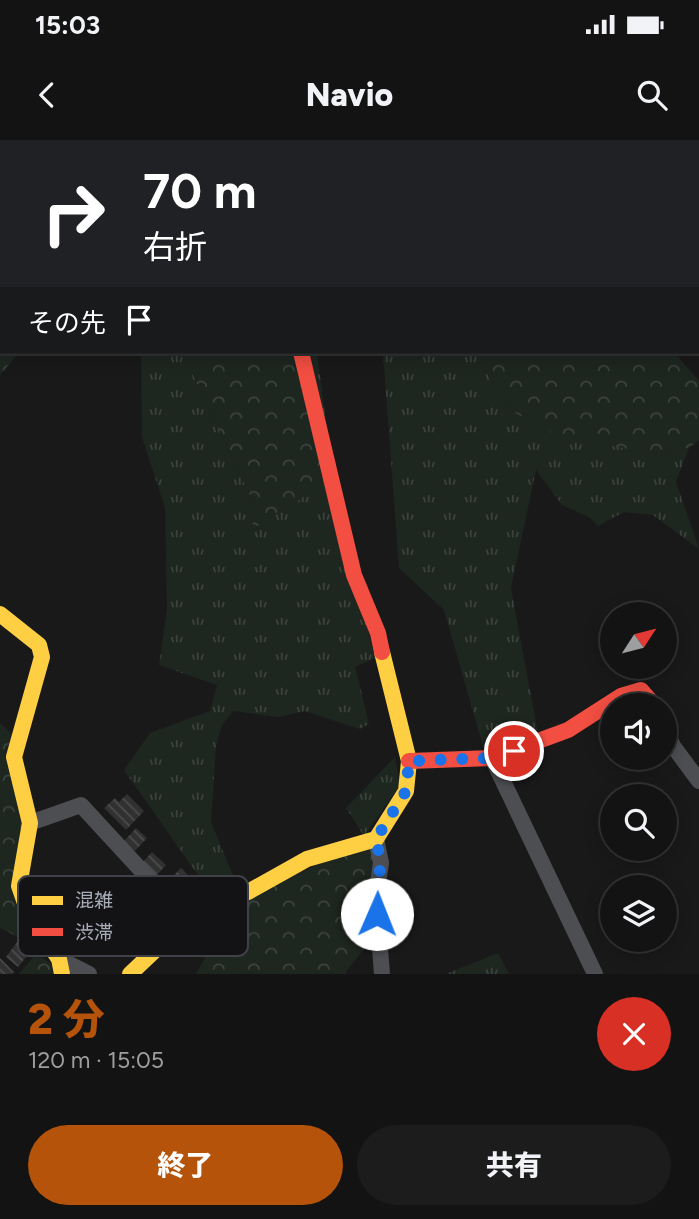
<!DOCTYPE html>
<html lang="ja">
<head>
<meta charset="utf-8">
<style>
  body { margin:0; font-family:Figtree,"Noto Sans JP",sans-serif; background:#1c1c1c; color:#f1f3f6; height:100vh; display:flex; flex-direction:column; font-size:26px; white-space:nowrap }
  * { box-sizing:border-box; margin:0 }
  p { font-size:23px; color:#9d9ea0 }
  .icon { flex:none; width:38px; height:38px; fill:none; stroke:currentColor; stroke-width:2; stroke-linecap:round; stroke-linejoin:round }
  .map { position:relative; height:834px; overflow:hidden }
  .drawer { display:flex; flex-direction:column; background:#131313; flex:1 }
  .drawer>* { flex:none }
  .hud { position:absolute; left:0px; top:0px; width:700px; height:214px; box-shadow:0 4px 18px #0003,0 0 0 2px #323233; background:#202124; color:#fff; overflow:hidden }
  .needle { width:46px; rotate:54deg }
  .controls { position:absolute; left:600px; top:462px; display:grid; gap:14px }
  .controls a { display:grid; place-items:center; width:77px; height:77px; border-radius:50%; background:#131313; box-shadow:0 4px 18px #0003,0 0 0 2px #323233; font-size:35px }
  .pin { position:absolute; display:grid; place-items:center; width:60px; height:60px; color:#fff; margin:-30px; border:4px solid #fff; border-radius:50%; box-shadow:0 2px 7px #0007 }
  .me { position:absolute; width:77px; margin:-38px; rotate:1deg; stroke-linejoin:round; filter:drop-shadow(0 0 5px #0008) }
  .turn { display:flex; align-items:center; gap:24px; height:147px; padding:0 28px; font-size:32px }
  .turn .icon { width:91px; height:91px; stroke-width:2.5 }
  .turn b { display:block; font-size:49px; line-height:60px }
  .then { display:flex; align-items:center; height:66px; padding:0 28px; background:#0003; gap:14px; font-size:26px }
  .round { display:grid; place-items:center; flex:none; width:74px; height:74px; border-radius:37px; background:#1c1c1c }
  .overview { display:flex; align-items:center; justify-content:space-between; height:119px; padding:0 28px }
  h1 { font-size:42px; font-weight:800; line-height:52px; color:#b45309 }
  .primary-button { display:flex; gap:14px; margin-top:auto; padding:14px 28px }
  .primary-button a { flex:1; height:80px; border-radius:42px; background:#b45309; color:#fff; font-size:28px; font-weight:800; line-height:80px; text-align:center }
  .primary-button a+a { background:#1c1c1c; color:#f1f3f6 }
  .status { display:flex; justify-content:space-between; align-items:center; height:49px; padding:0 35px; background:#131313; direction:ltr }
  .status svg { height:19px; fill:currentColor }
  header { display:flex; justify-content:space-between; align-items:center; height:91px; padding:0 28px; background:#131313; font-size:32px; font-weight:800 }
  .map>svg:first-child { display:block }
  .grass { fill:url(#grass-tufts) }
  .forest { fill:url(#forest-crowns) }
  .building { fill:url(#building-back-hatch) }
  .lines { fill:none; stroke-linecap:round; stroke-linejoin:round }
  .street { stroke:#4c4e52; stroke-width:16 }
  .slow { stroke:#ffcf43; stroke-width:16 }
  .jam { stroke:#f24e42; stroke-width:16 }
  .route { stroke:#1a73e8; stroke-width:12; stroke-dasharray:0 21.6 }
  .key { fill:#131215; stroke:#404047; stroke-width:2 }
  .key-label { font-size:19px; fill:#a9adba }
</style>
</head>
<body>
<div class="status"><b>15:03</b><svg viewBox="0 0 49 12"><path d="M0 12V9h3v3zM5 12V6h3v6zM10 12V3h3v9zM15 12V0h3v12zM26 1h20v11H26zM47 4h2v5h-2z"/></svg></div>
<header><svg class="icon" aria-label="back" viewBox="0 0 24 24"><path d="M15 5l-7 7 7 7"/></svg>Navio<svg class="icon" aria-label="search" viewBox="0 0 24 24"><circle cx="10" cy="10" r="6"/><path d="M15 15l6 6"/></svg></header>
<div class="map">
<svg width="699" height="834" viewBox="0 0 699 834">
  <defs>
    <pattern id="grass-tufts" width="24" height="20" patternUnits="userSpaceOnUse" patternTransform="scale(1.75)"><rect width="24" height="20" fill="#1e2620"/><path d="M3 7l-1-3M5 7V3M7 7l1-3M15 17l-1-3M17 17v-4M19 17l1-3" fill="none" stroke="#3c433e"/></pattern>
    <pattern id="forest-crowns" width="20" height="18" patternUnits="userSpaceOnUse" patternTransform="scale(1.75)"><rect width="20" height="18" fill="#1e2620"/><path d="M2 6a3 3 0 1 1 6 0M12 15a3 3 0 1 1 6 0" fill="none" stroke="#3c433e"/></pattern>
    <pattern id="building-back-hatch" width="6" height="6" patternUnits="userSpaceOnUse" patternTransform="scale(1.75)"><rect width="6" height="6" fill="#313131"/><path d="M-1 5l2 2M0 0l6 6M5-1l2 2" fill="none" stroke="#4c4c4d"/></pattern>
  </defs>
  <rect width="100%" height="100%" fill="#191919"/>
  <path class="grass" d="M141,212H182L250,355L253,389L310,212H317L336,361L375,518L355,527L369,584L360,589L305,571L278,577L233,571L222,585L216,606L211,682L241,755L219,765L124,630L150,593L210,571L217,545L159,525L167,470L165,368L142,297Z
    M383,212H475L491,240L515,273L641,311L689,308L676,342L699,409L653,375L624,372L598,386L589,377L562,365L536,330L511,448L538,594L484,610L444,470L399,428Z
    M395,617L400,645L364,696L346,668Z
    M498,813L509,834H446Z"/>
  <path class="forest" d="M0,0H289V2H2V212H20L0,235Z
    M375,0H627L375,2Z
    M182,212H310L324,344L253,389L250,355Z
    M475,212H674L699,241V300L689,308L641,311L563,298L515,273L491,240Z
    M0,583L16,598L30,683L16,739L39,807L0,788Z
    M372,700L379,791L347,830L346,834H196L214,802L206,775Z
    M37,813L51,824L53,834H19Z"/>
  <path class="building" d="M127,654L144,671L126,690L104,668L115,658L119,662Z
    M136,688L147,698L135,711L124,701Z
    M152,712L166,725L156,736L142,723Z
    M181,728L197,745L183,760L175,752L181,746L172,737Z
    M17,802L30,812L18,827L6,817Z
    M0,818L14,832L12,834H0Z"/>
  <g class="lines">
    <path class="street" d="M294,0V2
      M658,0V2
      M637,2L639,0
      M698,147L699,149
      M665,589L673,606L699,641
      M492,618L595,834
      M30,683L81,665L187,780
      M376,699L381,723L376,756L382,834
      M59,819L89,834"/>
    <path class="slow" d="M0,474L39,505L42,517L14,617L30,683L19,746L28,772L59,819L62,834
      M130,834L187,780L248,752L307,719L376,699L406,651L409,621L382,512"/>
    <path class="jam" d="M301,212L354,435L378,493L382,512
      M409,621L492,618L568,590L621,556L641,550L654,565"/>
  </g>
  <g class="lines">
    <path class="route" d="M377,774L376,756L381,723L376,699L406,651L409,621L492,618L514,611"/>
  </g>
  <rect x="18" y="736" width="230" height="80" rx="10" class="key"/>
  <rect x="32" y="756" width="31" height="9" fill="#ffcf43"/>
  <rect x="32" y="788" width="31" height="8" fill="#f24e42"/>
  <g class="key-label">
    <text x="75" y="767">混雑</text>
    <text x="75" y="799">渋滞</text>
  </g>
</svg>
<div class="controls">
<a><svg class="needle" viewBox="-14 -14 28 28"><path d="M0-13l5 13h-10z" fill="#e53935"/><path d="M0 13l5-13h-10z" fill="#9d9ea0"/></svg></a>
<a><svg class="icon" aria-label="sound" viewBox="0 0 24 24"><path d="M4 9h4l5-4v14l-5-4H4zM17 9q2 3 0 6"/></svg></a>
<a><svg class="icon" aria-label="search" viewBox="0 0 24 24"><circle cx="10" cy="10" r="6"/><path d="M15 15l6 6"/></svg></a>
<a><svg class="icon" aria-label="layers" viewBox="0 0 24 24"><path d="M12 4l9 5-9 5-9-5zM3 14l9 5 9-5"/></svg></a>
</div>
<div class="pin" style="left:514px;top:611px;background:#d93025"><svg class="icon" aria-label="arrive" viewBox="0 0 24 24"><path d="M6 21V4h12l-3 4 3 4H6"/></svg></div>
<svg class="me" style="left:377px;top:774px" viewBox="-20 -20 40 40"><circle r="19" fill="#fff"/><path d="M0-13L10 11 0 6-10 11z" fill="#1a73e8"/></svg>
<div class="hud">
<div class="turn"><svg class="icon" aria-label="right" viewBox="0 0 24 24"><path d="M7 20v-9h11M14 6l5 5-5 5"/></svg><div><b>70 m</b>右折</div></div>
<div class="then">その先<svg class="icon" aria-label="arrive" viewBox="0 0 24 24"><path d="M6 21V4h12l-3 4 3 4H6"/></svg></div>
</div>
</div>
<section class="drawer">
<div class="overview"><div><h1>2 分</h1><p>120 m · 15:05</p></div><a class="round" style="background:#d93025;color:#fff"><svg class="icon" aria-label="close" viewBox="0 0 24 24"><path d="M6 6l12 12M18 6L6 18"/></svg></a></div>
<div class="primary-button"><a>終了</a><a>共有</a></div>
</section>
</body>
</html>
